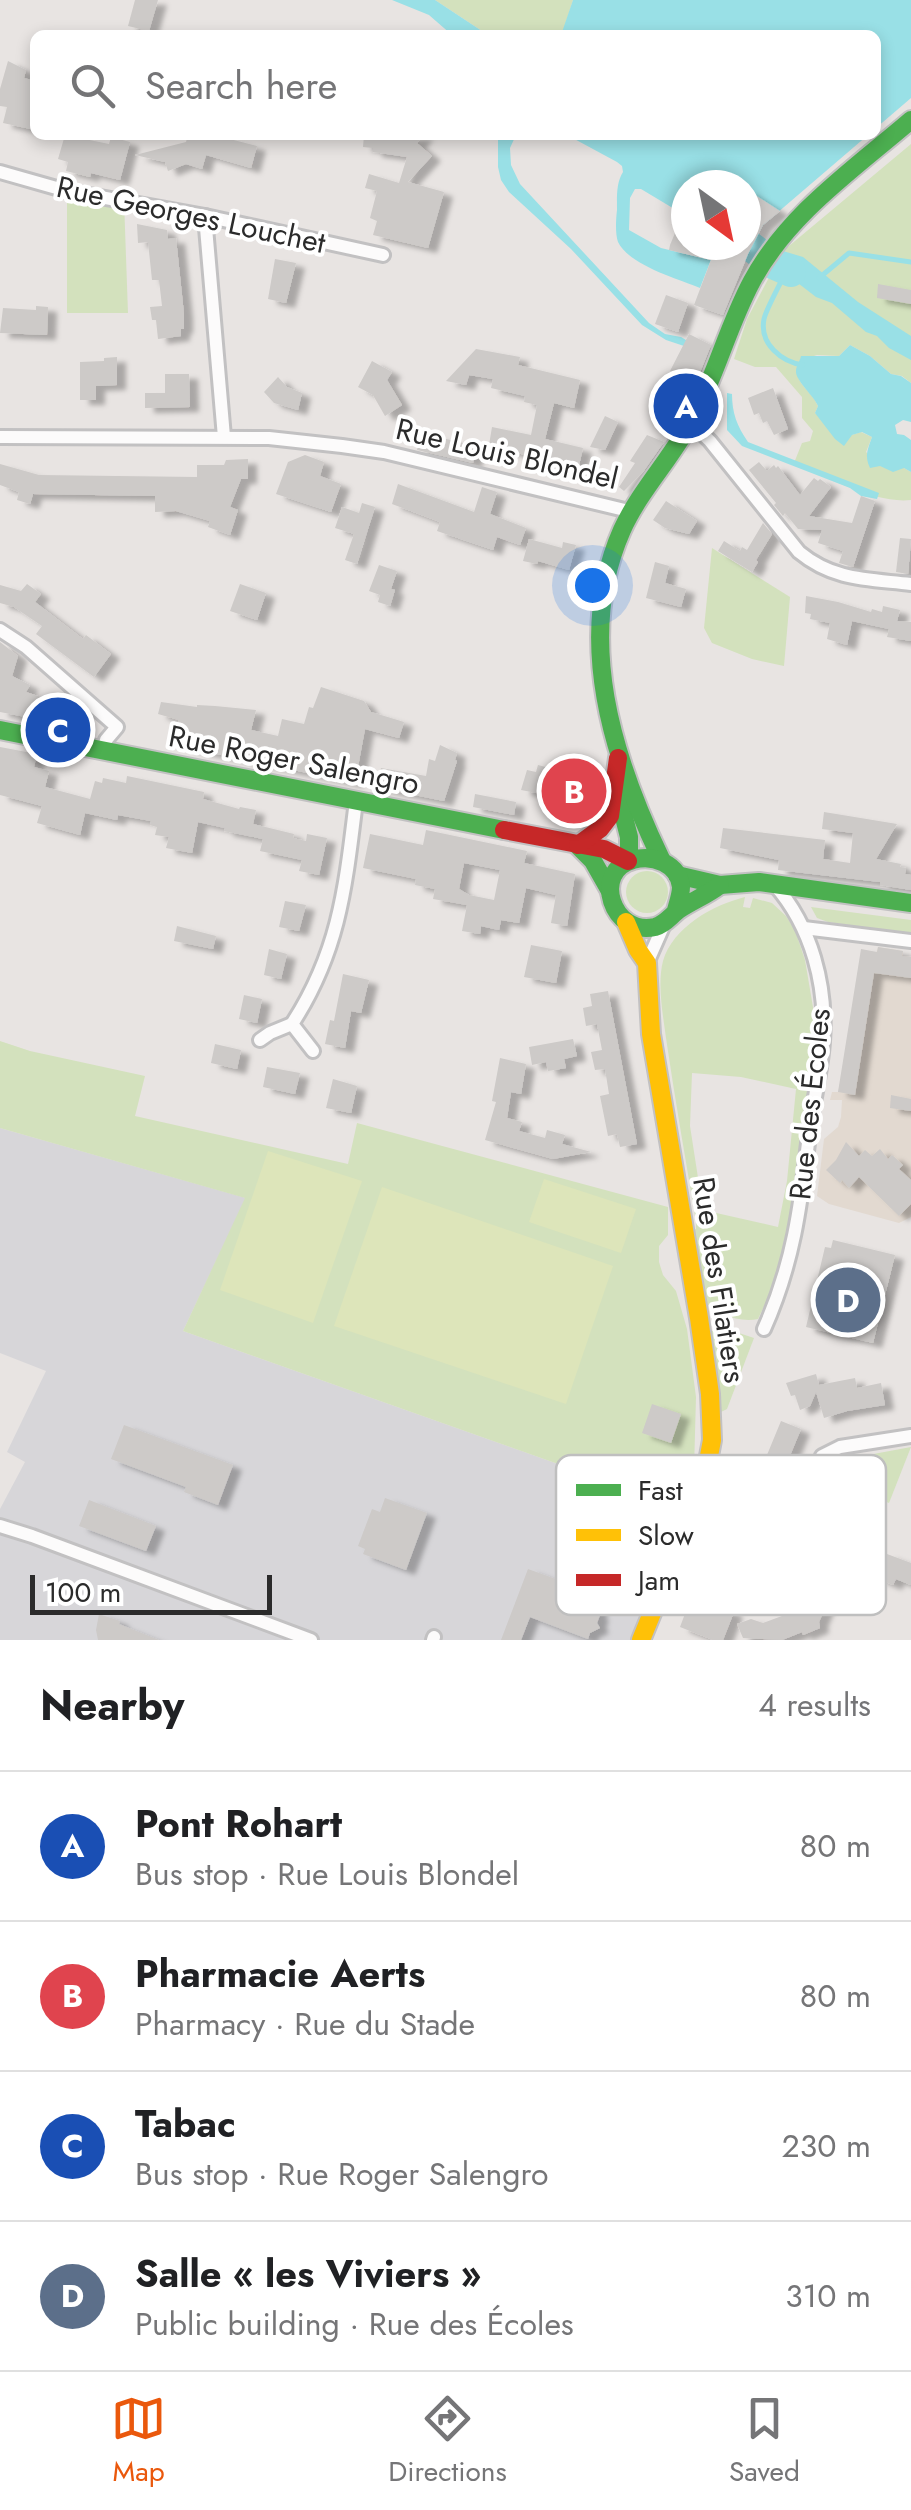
<!DOCTYPE html>
<html lang="en">
<head>
<meta charset="utf-8">
<style>
	body { margin:0; font-family:Jost,sans-serif; background:#f2f2f2; color:#202124 }
	.compass { position:absolute; left:671px; top:170px; width:90px; height:90px; border-radius:50%; background:#fff; box-shadow:0 5px 15px #0003; rotate:147deg }
	.scale { position:absolute; left:30px; bottom:25px; width:242px; box-sizing:border-box; padding-left:10px; border:5px solid #2b2b2b; border-top:0; font-size:28px; line-height:35px; white-space:nowrap; color:#2b2b2b; -webkit-text-stroke:8px #fff; paint-order:stroke }
	.you { position:absolute; left:592px; top:585px; width:35px; height:35px; margin:-25px; border:8px solid #fff; border-radius:50%; background:#1a73e8; box-shadow:0 0 0 15px #1a73e833 }
	.badge { display:grid; place-items:center; width:65px; height:65px; border-radius:50%; background:#ea580c; color:#fff; font-size:32px; font-weight:700 }
	.pin { position:absolute; translate:-50% -50%; border:5px solid #fff; box-shadow:0 2px 10px #0006 }
	.list { margin:0; padding:0; list-style:none }
	h2 { display:flex; justify-content:space-between; align-items:center; height:130px; margin:0; padding:0 40px; font-size:42px }
	h2 small { font-size:32px; font-weight:400; color:#757577 }
	.list li { display:grid; grid-template-columns:65px 1fr auto; gap:30px; align-items:center; box-sizing:border-box; height:150px; padding:0 40px; border-top:2px solid #e0e0e0 }
	.list b { display:block; font-size:38px; white-space:nowrap }
	.list p { margin:0; font-size:32px; white-space:nowrap; color:#757577 }
	.list em { font-size:32px; font-style:normal; color:#757577 }
	.icon { flex:none; width:55px; height:55px; fill:none; stroke:currentColor; stroke-width:2; stroke-linecap:round; stroke-linejoin:round }
	.map { position:relative; flex:none; width:911px; height:1640px; overflow:hidden }
	.search { position:absolute; background:#fff; box-shadow:0 5px 15px #0003; left:30px; right:30px; top:30px; height:110px; display:flex; align-items:center; gap:25px; box-sizing:border-box; padding:0 35px; border-radius:15px; color:#757577; font-size:38px }
	.sheet { height:730px; background:#fff }
	nav { display:flex; justify-content:space-around; align-items:center; box-sizing:border-box; height:140px; border-top:2px solid #e0e0e0; background:#fff; font-size:28px; color:#757577 }
	nav a { display:grid; justify-items:center; gap:5px }
	nav .on { color:#ea580c }
	.map>svg:first-child { display:block }
</style>
</head>
<body>
<div class="map">
<svg width="911" height="1640" viewBox="0 0 911 1640">
	<defs>
		<filter id="shadow"><feDropShadow dx="9" dy="5" stdDeviation="2.5" flood-color="#0004"/></filter>
	</defs>
	<rect width="100%" height="100%" fill="#e8e4e2"/>
	<!-- industrial -->
	<path fill="#d7d6d9" d="M0 1128 246 1198 183 1331 693 1512 641 1640H0V1509L25 1462 7 1452 46 1371 0 1353Z"/>
	<!-- education -->
	<path fill="#e2d9d0" d="M878 947 903 951V956L911 957V1217L899 1223 829 1204 817 1196 824 1139 838 1127 841 1117 842 1100H830L832 1092H838Z"/>
	<!-- green -->
	<g fill="#d3e1bd" fill-rule="evenodd">
		<path d="M435 0H573L562 35H488Z"/>
		<path d="M911 144V383L902 376 891 374 870 356 850 345 839 356 817 355 801 360C790 383 810 387 818 406L815 413 822 419 852 435 861 432 872 437 866 452 880 466 904 468 911 472V500C875 504 828 477 794 463L802 443 810 441 813 431 802 418V397L776 367H755L734 359 747 319 783 251Z"/>
		<path d="M67 191 124 200 128 313H67Z"/>
		<path d="M712 548 790 597 784 666 752 659 712 643 704 628Z"/>
		<circle cx="647" cy="892" r="21"/>
		<path d="M745 897 743 907 750 908 753 898 772 903 786 916 795 930 805 960 815 1019 812 1059 790 1228 769 1296 758 1319C739 1323 716 1314 703 1300L692 1231 696 1229V1222C686 1161 675 1100 666 1038 663 1015 657 984 663 961 673 927 713 905 745 897ZM692 1073 741 1077 796 1089 787 1181 778 1227 703 1210 690 1126Z"/>
		<path d="M811 907 911 920V934L828 922 817 918Z"/>
		<path d="M0 1041 30 1051 145 1076 135 1116 348 1164 357 1123 668 1207V1235L659 1246V1262L663 1275 676 1291 687 1329 696 1397 694 1470 679 1507 183 1331 245 1198 0 1128Z"/>
		<path d="M727 1329 754 1338 727 1409 721 1412 709 1339 712 1331Z"/>
		<path d="M911 1447 889 1503 824 1477 836 1461Z"/>
	</g>
	<!-- pitch -->
	<g fill="#dde5ba">
		<path d="M268 1151 362 1181 313 1323 220 1290Z"/>
		<path d="M544 1179 636 1209 621 1253 529 1222Z"/>
		<path d="M382 1187 613 1266 566 1404 334 1326Z"/>
	</g>
	<!-- water -->
	<g fill="#99e0e6">
		<path d="M392 0H435L488 35H452L429 15Z"/>
		<path d="M573 0H911V98L876 128V35H561Z"/>
		<path d="M498 135H516L510 148 511 165 520 184 649 323 665 334 681 337 691 343 693 349 666 340 642 325 571 249 509 192 501 180 498 167Z"/>
		<path d="M567 135H868L763 225 749 251 746 245V185H686V216L641 189H635L630 198 629 230 661 248 711 260 700 288C678 279 629 265 618 242 615 233 616 219 617 210 617 197 616 183 623 172L622 166 617 162Z"/>
		<path d="M783 251 803 257 858 302 911 336V360L889 348 877 336 866 332 832 303 816 297 794 280 777 273 770 276Z"/>
		<path d="M850 345 870 356 891 374 901 376 911 383V422L903 420 895 425 897 434 904 435 911 440V472L904 468 893 472 880 466 870 468C864 455 868 449 872 437L862 432 852 435 844 446 835 439 815 413 818 406C814 396 795 380 796 371 796 366 800 361 801 356H839Z"/>
		<path d="M727 393 732 394C732 413 737 426 748 442L879 493 877 499 861 496 850 488 742 446 727 430Z"/>
	</g>
	<g fill="none" stroke-linecap="round" stroke-linejoin="round">
		<!-- stream -->
		<g stroke="#99e0e6" stroke-width="5">
			<path d="M785 273C780 285 766 309 764 319 759 344 782 362 803 365"/>
			<path d="M819 278 849 253 911 262"/>
		</g>
		<!-- river -->
		<path stroke="#99e0e6" stroke-width="30" d="M746 243 775 265 791 272"/>
	</g>
	<!-- building -->
	<g fill="#cdcac8" fill-rule="evenodd" filter="url(#shadow)">
		<path d="M135 0H158L149 31 128 26Z"/>
		<path d="M8 61 26 70 24 78 35 81V130L3 123 7 107 0 106V89Z"/>
		<path d="M65 135 109 144 111 137 130 142 120 180 91 173 90 177 66 171 68 162 58 159Z"/>
		<path d="M188 135H214L257 146 251 168 206 155 202 169 186 164 168 171 165 162 135 155 186 142Z"/>
		<path d="M364 135H425L417 143 432 156 408 182 444 192 428 248 373 235 377 221 370 218 377 191 365 188 369 174 399 183 407 157 373 152V148L363 147Z"/>
		<path d="M746 189 780 211 763 225 748 254 723 315 694 305 711 260 669 250 670 245 685 209 686 245H746Z"/>
		<path d="M137 224 167 230 168 239 176 238 184 314V329H181V336L158 339 156 320H152L150 307 162 306 159 280H152L148 242 138 243Z"/>
		<path d="M275 259 296 263 286 303 268 299Z"/>
		<path d="M878 284 911 290V304L877 298Z"/>
		<path d="M666 295 688 303 678 332 655 324Z"/>
		<path d="M36 306 48 307 47 335 0 333 3 308 36 310Z"/>
		<path d="M689 334 711 345 697 380 678 418 662 409 680 375 670 371Z"/>
		<path d="M476 349 520 357 518 365 580 380 574 408 554 403 545 439 583 448 578 470 489 445 492 427 531 435 537 405 524 402 525 396 491 388 493 379 469 375 466 385 446 381Z"/>
		<path d="M117 357V385L96 386V400H80V362L104 361V358Z"/>
		<path d="M372 361 392 372 387 380 402 405 385 416 373 395 358 387Z"/>
		<path d="M165 374H189L190 407 145 408V393H165Z"/>
		<path d="M278 377 287 387 302 393 298 410 274 403 264 392Z"/>
		<path d="M773 388 788 429 774 435 767 421 763 423 759 413 754 415 748 398Z"/>
		<path d="M605 416 618 422 605 450 590 447Z"/>
		<path d="M421 433 476 446 473 463 417 450Z"/>
		<path d="M647 435 664 442 643 472 624 491 619 487 635 463 630 461Z"/>
		<path d="M305 455 324 462 320 476 341 484 331 512 276 494 288 462Z"/>
		<path d="M248 459V479H241L230 507 238 510 230 535 208 527 210 521 176 511 155 512V496L33 494 30 504 17 500 19 492 0 485V464L39 475 197 477V465H224L226 460Z"/>
		<path d="M759 462 767 471 774 465 776 468 778 466 800 495 814 478 818 481 820 479 831 487 809 516 852 523 861 496 875 501 853 567 839 563 843 551 818 543 822 530 798 529 785 513 783 516 774 505 776 503 749 470Z"/>
		<path d="M398 484 474 512 482 487 497 492 490 514 526 528 520 545 497 537 493 550 437 531 440 522 392 504Z"/>
		<path d="M666 501 697 521 689 534 665 528 653 520Z"/>
		<path d="M362 503 375 507 357 564 345 560 354 534 335 528 342 507 359 513Z"/>
		<path d="M763 523 772 534 756 560 758 562 752 572 718 551 724 541 740 551 742 547 747 550Z"/>
		<path d="M900 538 911 539 908 574 896 572Z"/>
		<path d="M529 539 562 548 563 542 576 545 569 570 538 561 537 564 523 561Z"/>
		<path d="M655 562 669 566 665 583 686 589 681 607 646 598Z"/>
		<path d="M379 565 397 571 391 589 395 590 390 606 378 602 380 595 369 591Z"/>
		<path d="M27 584 41 594 35 602 83 639 86 635 111 654 94 677 36 634 42 626 14 607 0 603V585L21 591Z"/>
		<path d="M240 584 266 593 257 620 230 611Z"/>
		<path d="M806 596 838 602 871 612 872 609 882 612 883 606 900 610 897 621 911 622V641L887 637 889 629 852 621 847 645 827 639 830 623 810 619 811 614 805 613Z"/>
		<path d="M0 642 18 656 12 676 30 685 26 692 41 697 36 719 0 712Z"/>
		<path d="M321 687 364 701 371 712 404 722 399 738 365 729 355 783 202 751 171 742 179 720 158 714 161 702 197 707V705L215 706 256 710 251 730 278 736 282 719 304 724 309 707 313 708Z"/>
		<path d="M440 745 457 753 455 760 457 761 444 801 375 787 381 768 426 776 429 759 435 761Z"/>
		<path d="M0 747 37 754 34 767 49 771 45 787 90 799 95 781 102 783 103 778 126 783 127 776 204 792 203 799 239 809 240 807 256 810 253 824 294 834 293 838 306 841 307 834 327 838 319 875 299 871 302 860 260 851 263 839 224 831 225 828 198 822 192 853 166 848 169 837 155 835 157 827 150 825 151 821 118 815 117 820 85 813 80 835 37 823 42 806 0 795Z"/>
		<path d="M538 765 568 773 570 765 591 770 584 799 578 801 521 790 527 770 536 772Z"/>
		<path d="M475 794 516 802 514 815 473 807Z"/>
		<path d="M824 812 897 824 876 859 901 864 900 867 906 868 905 874 911 875V890L880 885V882L778 870 779 860 720 848 723 828 825 840 823 859 850 863 853 833 822 829Z"/>
		<path d="M426 830 527 851 524 863 575 874 567 926 551 923 556 895 526 888 519 923 501 920 499 930 481 926 480 934 462 931 467 905 433 899 435 889 415 885 416 879 363 868 370 834 423 845ZM464 863 500 870 494 900 469 895 459 889Z"/>
		<path d="M285 901 306 905 299 931 279 927Z"/>
		<path d="M177 926 216 936 213 949 174 941Z"/>
		<path d="M531 945 562 951 556 983 524 977Z"/>
		<path d="M878 947 903 951 902 956 911 957V978L874 973 855 1095 838 1092 861 949 877 952Z"/>
		<path d="M269 949 287 954 281 979 264 975Z"/>
		<path d="M343 974 369 980 361 1013 351 1011 345 1048 325 1044 330 1020 334 1021Z"/>
		<path d="M608 991 637 1144 620 1147 617 1134 608 1136 600 1096 609 1094 605 1069 595 1070 591 1052 602 1050 597 1024 586 1026 583 1008 592 1006 590 994Z"/>
		<path d="M244 995 262 999 257 1023 239 1019Z"/>
		<path d="M573 1039 577 1056 564 1059 566 1068 548 1071 546 1062 532 1065 529 1047Z"/>
		<path d="M215 1044 241 1050 237 1069 211 1063Z"/>
		<path d="M500 1058 526 1064 521 1094 511 1092 507 1118 522 1122 519 1131 545 1138 547 1130 565 1135 562 1144 591 1152 553 1159 485 1140 496 1102 492 1101Z"/>
		<path d="M267 1067 300 1073 295 1094 263 1087Z"/>
		<path d="M333 1079 357 1086 351 1113 326 1108Z"/>
		<path d="M891 1095 911 1099V1111L890 1108Z"/>
		<path d="M846 1142 859 1156 865 1150 872 1156 880 1149 888 1159 892 1155 903 1165 899 1169 911 1180V1204L899 1216 859 1177 849 1188 842 1180 840 1183 826 1170 836 1160Z"/>
		<path d="M833 1240 895 1255 873 1343 806 1327 825 1247 831 1248Z"/>
		<path d="M816 1374 819 1385 855 1378 857 1388 881 1383 885 1405 847 1411 824 1418 816 1392 810 1406 800 1410 795 1395 791 1396 786 1383Z"/>
		<path d="M652 1404 681 1414 671 1443 642 1433Z"/>
		<path d="M781 1421 801 1429 753 1545 719 1531 726 1515 733 1517 748 1481 755 1484Z"/>
		<path d="M124 1425 233 1465 218 1505 184 1492 186 1487 111 1459Z"/>
		<path d="M385 1498 427 1513 406 1570 363 1554 365 1549 358 1546 372 1509 380 1512Z"/>
		<path d="M89 1500 156 1526 146 1551 79 1526Z"/>
		<path d="M887 1554 911 1563V1585L896 1579 893 1585 876 1578Z"/>
		<path d="M528 1569 583 1589 580 1597 600 1605 597 1614 600 1615 597 1623 600 1628 590 1633 588 1639 530 1617 521 1640H501Z"/>
		<path d="M809 1591 829 1599 819 1622 820 1628 803 1635 802 1632 782 1640 743 1638 737 1624 751 1619 763 1623 790 1613 803 1606Z"/>
		<path d="M692 1595 734 1612 723 1640H713L680 1627Z"/>
		<path d="M99 1614 120 1621 119 1624 159 1640H98L96 1630Z"/>
	</g>
	<g fill="none" stroke-linecap="round" stroke-linejoin="round">
		<!-- street casing -->
		<g stroke="#c2c1c2" stroke-width="18">
			<g id="street">
				<path d="M0 172 67 191 205 216 383 255"/>
				<path d="M205 216 224 437"/>
				<path d="M691 423 710 441 799 552C834 581 869 579 911 584"/>
				<path d="M0 437 269 438 342 446 384 452 633 512"/>
				<path d="M0 630 26 647 117 727 106 740 104 750"/>
				<path d="M804 928 911 941"/>
				<path d="M647 963 665 922"/>
				<path d="M260 1040 270 1033 292 1024"/>
				<path d="M313 1051 292 1024C338 953 345 891 355 809L354 800"/>
				<path d="M764 1329C795 1260 801 1200 810 1127 814 1098 821 1071 823 1042 827 986 812 927 774 884"/>
				<path d="M0 1526 32 1536 311 1640"/>
				<path d="M678 1549 755 1579 764 1578 775 1570 822 1456 840 1447 911 1436"/>
				<path d="M433 1640 434 1637"/>
			</g>
		</g>
		<!-- fast casing -->
		<g stroke="#c2c1c2" stroke-width="22">
			<g id="fast">
				<path d="M0 730 504 830"/>
				<path d="M617 790 629 837V860"/>
				<path d="M577 845 593 861 610 891"/>
				<path d="M661 859C613 759 574 638 622 530 641 488 675 455 695 414 717 371 729 324 752 281 788 214 854 169 911 120"/>
				<path d="M677 875 720 885 759 882 911 903"/>
				<path d="M676 910C678 903 681 894 681 887 679 864 653 854 633 860 591 871 612 937 655 927 666 924 671 915 680 909 694 900 707 895 720 885"/>
			</g>
		</g>
		<!-- slow casing -->
		<g stroke="#c2c1c2" stroke-width="22">
			<path id="slow" d="M626 922 638 950 647 963 651 1034 699 1318 710 1394 712 1440 703 1488 641 1640"/>
		</g>
		<!-- jam casing -->
		<g stroke="#c2c1c2" stroke-width="22">
			<g id="jam">
				<path d="M504 830 604 849 628 861"/>
				<path d="M578 845 600 829 610 816 618 758"/>
			</g>
		</g>
		<!-- street -->
		<use href="#street" stroke="#fcfbfb" stroke-width="12"/>
		<!-- fast -->
		<use href="#fast" stroke="#4caf50" stroke-width="18"/>
		<!-- slow -->
		<use href="#slow" stroke="#ffc107" stroke-width="18"/>
		<!-- jam -->
		<use href="#jam" stroke="#c62828" stroke-width="18"/>
	</g>
	<g text-anchor="middle" stroke-width="8" stroke-linejoin="round" paint-order="stroke">
		<!-- street labels -->
		<g font-size="30" fill="#2b2b2b" stroke="#fff">
			<text transform="translate(191 215) rotate(12)" y="10">Rue Georges Louchet</text>
			<text transform="translate(507 454) rotate(13)" y="10">Rue Louis Blondel</text>
			<text transform="translate(294 760) rotate(11)" y="10">Rue Roger Salengro</text>
			<text transform="translate(810 1104) rotate(-84)" y="10">Rue des Écoles</text>
			<text transform="translate(719 1280) rotate(81)" y="10">Rue des Filatiers</text>
		</g>
	</g>
	<!-- legend -->
	<rect x="556" y="1455" width="330" height="160" rx="15" fill="#fff" stroke="#bfbfbf" stroke-width="2.5"/>
	<rect x="576" y="1484" width="45" height="12" fill="#4caf50"/>
	<rect x="576" y="1529" width="45" height="12" fill="#ffc107"/>
	<rect x="576" y="1574" width="45" height="12" fill="#c62828"/>
	<g font-size="28" fill="#2b2b2b">
		<text x="638" y="1500">Fast</text>
		<text x="638" y="1545">Slow</text>
		<text x="638" y="1590">Jam</text>
	</g>
</svg>
<svg class="compass" viewBox="-18 -18 36 36"><path d="M0-13l5 13h-10z" fill="#e53935"/><path d="M0 13l5-13h-10z" fill="#757577"/></svg>
<div class="scale">100 m</div>
<div class="you"></div>
<div class="pin badge" style="left:686px;top:406px;background:#1a4fb4">A</div>
<div class="pin badge" style="left:574px;top:791px;background:#e0444e">B</div>
<div class="pin badge" style="left:58px;top:730px;background:#1a4fb4">C</div>
<div class="pin badge" style="left:848px;top:1300px;background:#5c6f8a">D</div>
<div class="search"><svg class="icon" aria-label="search" viewBox="0 0 24 24"><circle cx="10" cy="10" r="6"/><path d="M15 15l6 6"/></svg>Search here</div>
</div>
<section class="sheet">
<h2>Nearby<small>4 results</small></h2>
<ul class="list">
<li><span class="badge" style="background:#1a4fb4">A</span><div><b>Pont Rohart</b><p>Bus stop · Rue Louis Blondel</p></div><em>80 m</em></li>
<li><span class="badge" style="background:#e0444e">B</span><div><b>Pharmacie Aerts</b><p>Pharmacy · Rue du Stade</p></div><em>80 m</em></li>
<li><span class="badge" style="background:#1a4fb4">C</span><div><b>Tabac</b><p>Bus stop · Rue Roger Salengro</p></div><em>230 m</em></li>
<li><span class="badge" style="background:#5c6f8a">D</span><div><b>Salle « les Viviers »</b><p>Public building · Rue des Écoles</p></div><em>310 m</em></li>
</ul>
</section>
<nav>
<a class="on"><svg class="icon" aria-label="map" viewBox="0 0 24 24"><path d="M3 6l6-2 6 2 6-2v14l-6 2-6-2-6 2zM9 4v14M15 6v14"/></svg>Map</a>
<a><svg class="icon" aria-label="directions" viewBox="0 0 24 24"><path d="M12 3l9 9-9 9-9-9zM9 14v-3h6M13 9l2 2-2 2"/></svg>Directions</a>
<a><svg class="icon" aria-label="saved" viewBox="0 0 24 24"><path d="M7 4h10v16l-5-4-5 4z"/></svg>Saved</a>
</nav>
</body>
</html>
